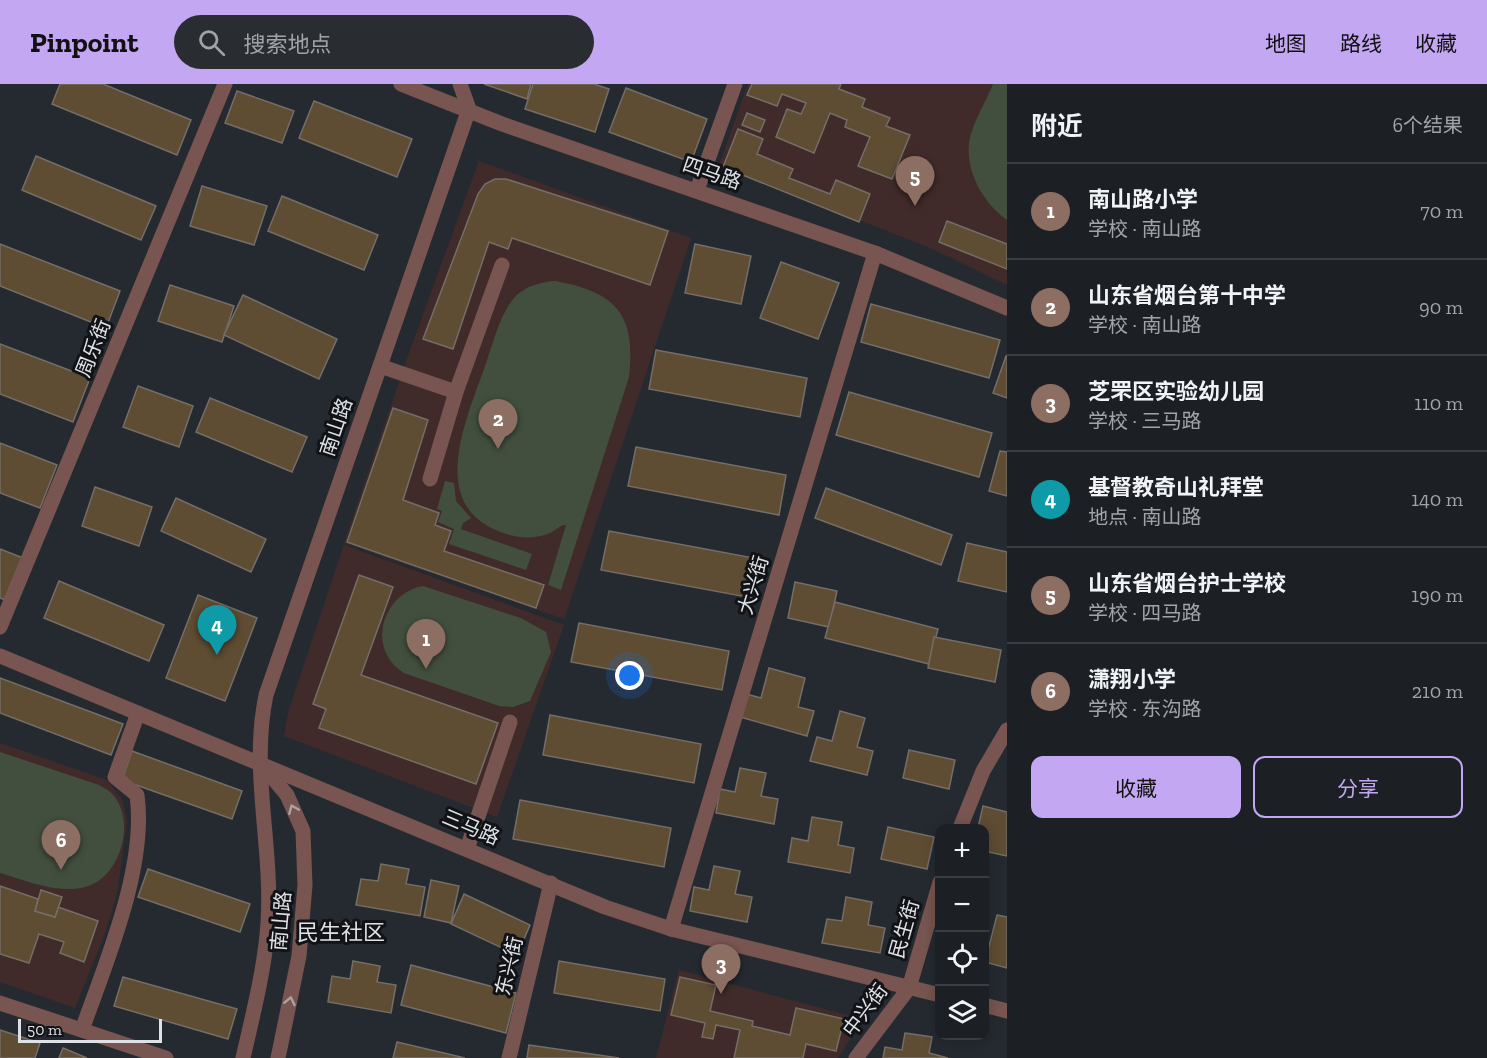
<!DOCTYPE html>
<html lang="zh">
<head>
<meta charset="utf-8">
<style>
	body { margin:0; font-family:"Zilla Slab","Noto Sans SC",serif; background:#292d32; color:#f1f3f6 }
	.controls { position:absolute; right:18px; bottom:18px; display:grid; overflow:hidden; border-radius:12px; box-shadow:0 3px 15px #0003 }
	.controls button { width:54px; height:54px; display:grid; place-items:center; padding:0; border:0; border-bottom:2px solid #3a3e42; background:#1c2025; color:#f1f3f6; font:30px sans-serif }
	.scale { position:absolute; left:18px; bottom:15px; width:144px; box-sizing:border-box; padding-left:6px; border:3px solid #dee1e6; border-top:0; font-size:16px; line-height:21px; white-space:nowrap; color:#dee1e6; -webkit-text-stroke:4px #111316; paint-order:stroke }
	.you { position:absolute; left:630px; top:592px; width:21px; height:21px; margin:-15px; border:4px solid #fff; border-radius:50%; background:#1a73e8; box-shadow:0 0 0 9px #1a73e833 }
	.badge { display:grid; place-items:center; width:39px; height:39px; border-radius:50%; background:#c3a7f2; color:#fff; font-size:20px; font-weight:700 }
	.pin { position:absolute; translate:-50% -50px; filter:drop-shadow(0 2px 3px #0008) }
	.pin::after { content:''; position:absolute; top:32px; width:21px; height:18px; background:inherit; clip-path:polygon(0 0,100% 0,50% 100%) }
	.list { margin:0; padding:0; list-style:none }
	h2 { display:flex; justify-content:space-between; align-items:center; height:78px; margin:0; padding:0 24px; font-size:26px }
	h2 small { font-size:20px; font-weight:400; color:#a0a3a7 }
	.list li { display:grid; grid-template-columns:39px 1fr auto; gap:18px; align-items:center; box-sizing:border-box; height:96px; padding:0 24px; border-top:2px solid #3a3e42 }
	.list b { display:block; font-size:22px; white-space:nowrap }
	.list p { margin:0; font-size:20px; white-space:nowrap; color:#a0a3a7 }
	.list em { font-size:20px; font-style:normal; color:#a0a3a7 }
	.actions { display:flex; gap:12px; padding:18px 24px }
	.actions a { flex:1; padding:14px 0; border:2px solid #c3a7f2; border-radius:12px; text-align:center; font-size:21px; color:#c3a7f2 }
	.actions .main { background:#c3a7f2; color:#111 }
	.icon { flex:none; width:33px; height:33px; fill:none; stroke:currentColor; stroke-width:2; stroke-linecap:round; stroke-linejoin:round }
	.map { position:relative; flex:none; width:1007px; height:974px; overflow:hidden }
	header { display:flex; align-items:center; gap:36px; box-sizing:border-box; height:84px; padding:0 30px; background:#c3a7f2; color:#111 }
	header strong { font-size:28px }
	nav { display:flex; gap:33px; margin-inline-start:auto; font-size:21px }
	.search { width:420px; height:54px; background:#292d32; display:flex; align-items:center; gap:15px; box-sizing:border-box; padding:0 21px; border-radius:33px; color:#a0a3a7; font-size:22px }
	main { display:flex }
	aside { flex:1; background:#1c2025 }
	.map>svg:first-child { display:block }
</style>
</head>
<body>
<header>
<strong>Pinpoint</strong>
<div class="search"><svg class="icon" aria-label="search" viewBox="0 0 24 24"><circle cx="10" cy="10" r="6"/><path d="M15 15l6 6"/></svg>搜索地点</div>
<nav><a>地图</a><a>路线</a><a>收藏</a></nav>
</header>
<main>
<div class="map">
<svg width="1007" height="974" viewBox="0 0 1007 974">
	<rect width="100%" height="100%" fill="#252a31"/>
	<!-- education -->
	<g fill="#402b2a">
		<path d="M748 0H1007V201L928 163 719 81Z"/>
		<path d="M479 77 691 154 564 535 344 459 408 272Z"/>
		<path d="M344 461 564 541 497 733 284 652 288 629Z"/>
		<path d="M0 659 107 696 123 717 127 738 117 810 106 847 75 924 0 898Z"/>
		<path d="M679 886 858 934 860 939 838 974H656Z"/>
	</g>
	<!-- green -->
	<g fill="#424f3e">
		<path d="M993 0H1007V136C984 120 966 89 969 60 971 41 986 18 993 0Z"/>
		<path d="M555 197C617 208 636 231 629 293L561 506 548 501 566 441C560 441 556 446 550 449 538 454 523 455 510 451 425 428 464 341 484 285 492 263 499 232 514 214 525 202 540 198 555 197Z"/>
		<path d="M445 397 454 399 456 417 471 434 463 439 461 445 532 470 526 486 449 460 454 445 438 438 442 427 437 425Z"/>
		<path d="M423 502 521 534 546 548 551 568 530 617 513 623 499 622 404 589C366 566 381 510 423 502Z"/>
		<path d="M0 668 99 701C104 704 110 707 114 712 136 739 120 794 85 803 57 810 27 797 0 789Z"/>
	</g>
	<!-- building -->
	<g fill="#5e4c33" stroke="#746e67" stroke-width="1.5">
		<path d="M60 0H103L191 36 177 71 52 20Z"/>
		<path d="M484 0H531L527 15Z"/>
		<path d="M533 0H594L609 5 595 48 525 25Z"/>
		<path d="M752 0H841L839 5 865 15 862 23 890 34 886 42 910 51 892 95 858 82 870 53 845 43 847 36 830 29 814 69 776 53 787 25 801 30 806 19 782 10 777 22 747 11Z"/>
		<path d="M626 4 707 35 691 78 609 48Z"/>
		<path d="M237 7 294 27 282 59 225 39Z"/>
		<path d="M314 17 412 55 397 93 299 54Z"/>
		<path d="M747 29 765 36 760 48 742 41Z"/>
		<path d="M738 45 763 55 757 70 793 85 789 94 830 110 836 96 870 110 859 138 723 83Z"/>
		<path d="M36 72 156 122 141 156 22 106Z"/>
		<path d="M495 95H506L668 147 650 201 512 154 508 165 489 158 453 265 423 255 478 110 485 100Z"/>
		<path d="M202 102 267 122 254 161 190 142Z"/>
		<path d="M282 112 378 151 364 186 268 147Z"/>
		<path d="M947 137 1007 160V185L939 158Z"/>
		<path d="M0 160 120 207 106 244 0 202Z"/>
		<path d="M695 160 751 172 741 220 685 209Z"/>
		<path d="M781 178 839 199 818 255 760 234Z"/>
		<path d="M170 201 234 222 222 258 158 237Z"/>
		<path d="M243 211 337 255 319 295 224 251Z"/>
		<path d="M871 220 1000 256 989 294 861 258Z"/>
		<path d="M0 260 90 294 73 338 0 310Z"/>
		<path d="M656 266 807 294 800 333 649 305Z"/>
		<path d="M1006 272H1007V314L993 309Z"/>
		<path d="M138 302 193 322 179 363 123 343Z"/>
		<path d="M849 308 992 349 979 393 836 351Z"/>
		<path d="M210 314 307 353 292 388 196 348Z"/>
		<path d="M393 324 428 336 403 416 439 429 435 441 451 447 444 467 544 501 536 524 347 458Z"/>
		<path d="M0 359 57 381 40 424 0 409Z"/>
		<path d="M636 363 786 391 779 431 628 402Z"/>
		<path d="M1000 367 1007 368V412L989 407Z"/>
		<path d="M95 403 152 423 139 462 82 442Z"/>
		<path d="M826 404 952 451 941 481 815 434Z"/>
		<path d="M176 414 266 455 251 488 161 447Z"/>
		<path d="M609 447 759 475 752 514 601 486Z"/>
		<path d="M967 459 1007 468V508L958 497Z"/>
		<path d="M0 465 23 474 5 516 0 514Z"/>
		<path d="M359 491 393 503 361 591 498 639 476 700 319 644 326 625 313 620Z"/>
		<path d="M59 497 164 541 149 577 44 534Z"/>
		<path d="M795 498 837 507 829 543 788 534Z"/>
		<path d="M198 511 257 534 225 617 166 594Z"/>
		<path d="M835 518 938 545 929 580 825 554Z"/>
		<path d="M579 539 729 567 722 606 571 578Z"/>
		<path d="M934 553 1001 566 995 598 928 584Z"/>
		<path d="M769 584 805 594 798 623 814 627 807 652 740 633 746 610 761 614Z"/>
		<path d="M0 594 123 640 111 671 0 629Z"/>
		<path d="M840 627 865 634 857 663 873 667 867 691 810 677 817 653 832 657Z"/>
		<path d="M550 631 701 660 694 699 543 671Z"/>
		<path d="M909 666 955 676 949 705 903 694Z"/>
		<path d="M132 667 242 707 232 735 122 696Z"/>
		<path d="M740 684 766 689 761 712 778 715 774 740 716 729 720 705 735 708Z"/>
		<path d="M520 716 671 744 664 783 513 755Z"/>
		<path d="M983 722 1007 728V772L984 767V744H978Z"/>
		<path d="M812 733 842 738 838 761 854 764 850 789 788 778 792 754 808 757Z"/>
		<path d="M888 743 934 753 927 785 881 775Z"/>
		<path d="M381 780 409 785 406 800 425 803 420 832 356 821 361 795 378 797Z"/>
		<path d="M714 782 740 787 735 810 752 813 747 838 690 827 694 803 709 806Z"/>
		<path d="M148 785 250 820 240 848 138 813Z"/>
		<path d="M431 796 459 802 451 839 424 833Z"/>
		<path d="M0 802 38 815 35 827 55 833 58 823 98 837 84 878 60 869 64 858 39 850 29 879 0 870Z"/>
		<path d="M41 806 62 813 55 833 35 827Z"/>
		<path d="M464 810 530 841 517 871 451 840Z"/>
		<path d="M846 813 872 818 868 841 885 844 880 869 822 859 827 835 842 837Z"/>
		<path d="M997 831 1007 833V884L985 878Z"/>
		<path d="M353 877 380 882 377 898 396 901 391 929 328 918 332 892 350 895Z"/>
		<path d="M559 877 665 895 660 927 554 909Z"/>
		<path d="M411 881 516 909 506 949 401 921Z"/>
		<path d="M123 893 237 925 228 955 114 922Z"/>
		<path d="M680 893 716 901 710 927 753 937 752 942 790 951 796 924 844 935 836 967 806 960 803 974H734L740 946 716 941 713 955 702 953 705 939 671 931Z"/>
		<path d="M0 946 40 959 35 974H0Z"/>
		<path d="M905 949 932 953 929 969 948 974H883L885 963 902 966Z"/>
		<path d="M397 958 465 974H393Z"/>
		<path d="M529 961 619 974H527Z"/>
		<path d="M63 964 87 974H59Z"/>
	</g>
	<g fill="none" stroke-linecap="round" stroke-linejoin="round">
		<!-- minor -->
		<g stroke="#785550" stroke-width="15">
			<path d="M401 0 502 40 875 169 1007 224"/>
			<path d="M697 106 735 0"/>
			<path d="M380 282 456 308"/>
			<path d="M430 395 456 308 502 181"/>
			<path d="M0 543 225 0"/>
			<path d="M0 572 605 823 671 845 940 911"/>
			<path d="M261 680 287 711 303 747 305 801 299 872 278 974"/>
			<path d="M960 744 983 687 1007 646"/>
			<path d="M467 765 510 638"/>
			<path d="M671 845 875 169"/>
			<path d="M0 919 166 974"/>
			<path d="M984 921 1007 927"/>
			<path d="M82 946C106 878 147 783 137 711L115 693 138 629"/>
			<path d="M243 974C253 930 265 884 268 839 273 762 250 687 266 611L469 25 460 0"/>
			<path d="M509 974 551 799"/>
			<path d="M856 974 909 904 940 798"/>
		</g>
	</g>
	<!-- one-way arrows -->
	<defs><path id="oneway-chevron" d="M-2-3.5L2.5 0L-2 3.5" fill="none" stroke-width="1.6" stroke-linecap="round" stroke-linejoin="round" transform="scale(1.5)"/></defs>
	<g stroke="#b0a2a2">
		<use href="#oneway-chevron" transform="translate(293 725) rotate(-113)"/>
		<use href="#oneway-chevron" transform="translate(290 917) rotate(-78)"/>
	</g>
	<g text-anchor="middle" stroke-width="6" stroke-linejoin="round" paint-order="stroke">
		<!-- street labels -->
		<g font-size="20" fill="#dee1e6" stroke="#111316">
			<text transform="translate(712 89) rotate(19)" y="7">四马路</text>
			<text transform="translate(93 264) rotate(-68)" y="7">周乐街</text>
			<text transform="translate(336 343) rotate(-71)" y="7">南山路</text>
			<text transform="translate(753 501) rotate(-73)" y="7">大兴街</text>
			<text transform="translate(471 743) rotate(23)" y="7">三马路</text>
			<text transform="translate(281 837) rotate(-85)" y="7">南山路</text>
			<text transform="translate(904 845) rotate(-74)" y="7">民生街</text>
			<text transform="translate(509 882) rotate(-77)" y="7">东兴街</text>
			<text transform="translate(865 926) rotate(-53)" y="7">中兴街</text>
		</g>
		<!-- quarter labels -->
		<g font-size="22" fill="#dee1e6" stroke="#111316">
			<text x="341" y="856">民生社区</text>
		</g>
	</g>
</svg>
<div class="controls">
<button>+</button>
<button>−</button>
<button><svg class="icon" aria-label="locate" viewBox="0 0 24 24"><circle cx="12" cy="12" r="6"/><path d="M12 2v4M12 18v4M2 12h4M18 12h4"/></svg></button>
<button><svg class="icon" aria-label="layers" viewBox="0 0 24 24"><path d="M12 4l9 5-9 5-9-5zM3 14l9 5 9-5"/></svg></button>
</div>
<div class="scale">50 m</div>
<div class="you"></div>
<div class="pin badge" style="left:426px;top:585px;background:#8d6e63">1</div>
<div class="pin badge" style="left:498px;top:365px;background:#8d6e63">2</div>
<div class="pin badge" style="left:721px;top:910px;background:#8d6e63">3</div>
<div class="pin badge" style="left:217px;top:571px;background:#0f9aa8">4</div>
<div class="pin badge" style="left:915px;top:122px;background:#8d6e63">5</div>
<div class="pin badge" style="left:61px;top:786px;background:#8d6e63">6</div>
</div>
<aside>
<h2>附近<small>6个结果</small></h2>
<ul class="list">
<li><span class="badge" style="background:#8d6e63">1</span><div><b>南山路小学</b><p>学校 · 南山路</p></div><em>70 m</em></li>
<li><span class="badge" style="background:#8d6e63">2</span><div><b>山东省烟台第十中学</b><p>学校 · 南山路</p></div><em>90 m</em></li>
<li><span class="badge" style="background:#8d6e63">3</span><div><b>芝罘区实验幼儿园</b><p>学校 · 三马路</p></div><em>110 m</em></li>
<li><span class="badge" style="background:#0f9aa8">4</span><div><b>基督教奇山礼拜堂</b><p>地点 · 南山路</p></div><em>140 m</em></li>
<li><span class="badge" style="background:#8d6e63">5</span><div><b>山东省烟台护士学校</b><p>学校 · 四马路</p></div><em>190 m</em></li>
<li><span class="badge" style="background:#8d6e63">6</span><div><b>潇翔小学</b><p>学校 · 东沟路</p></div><em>210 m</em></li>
</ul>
<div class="actions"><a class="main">收藏</a><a>分享</a></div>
</aside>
</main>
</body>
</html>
